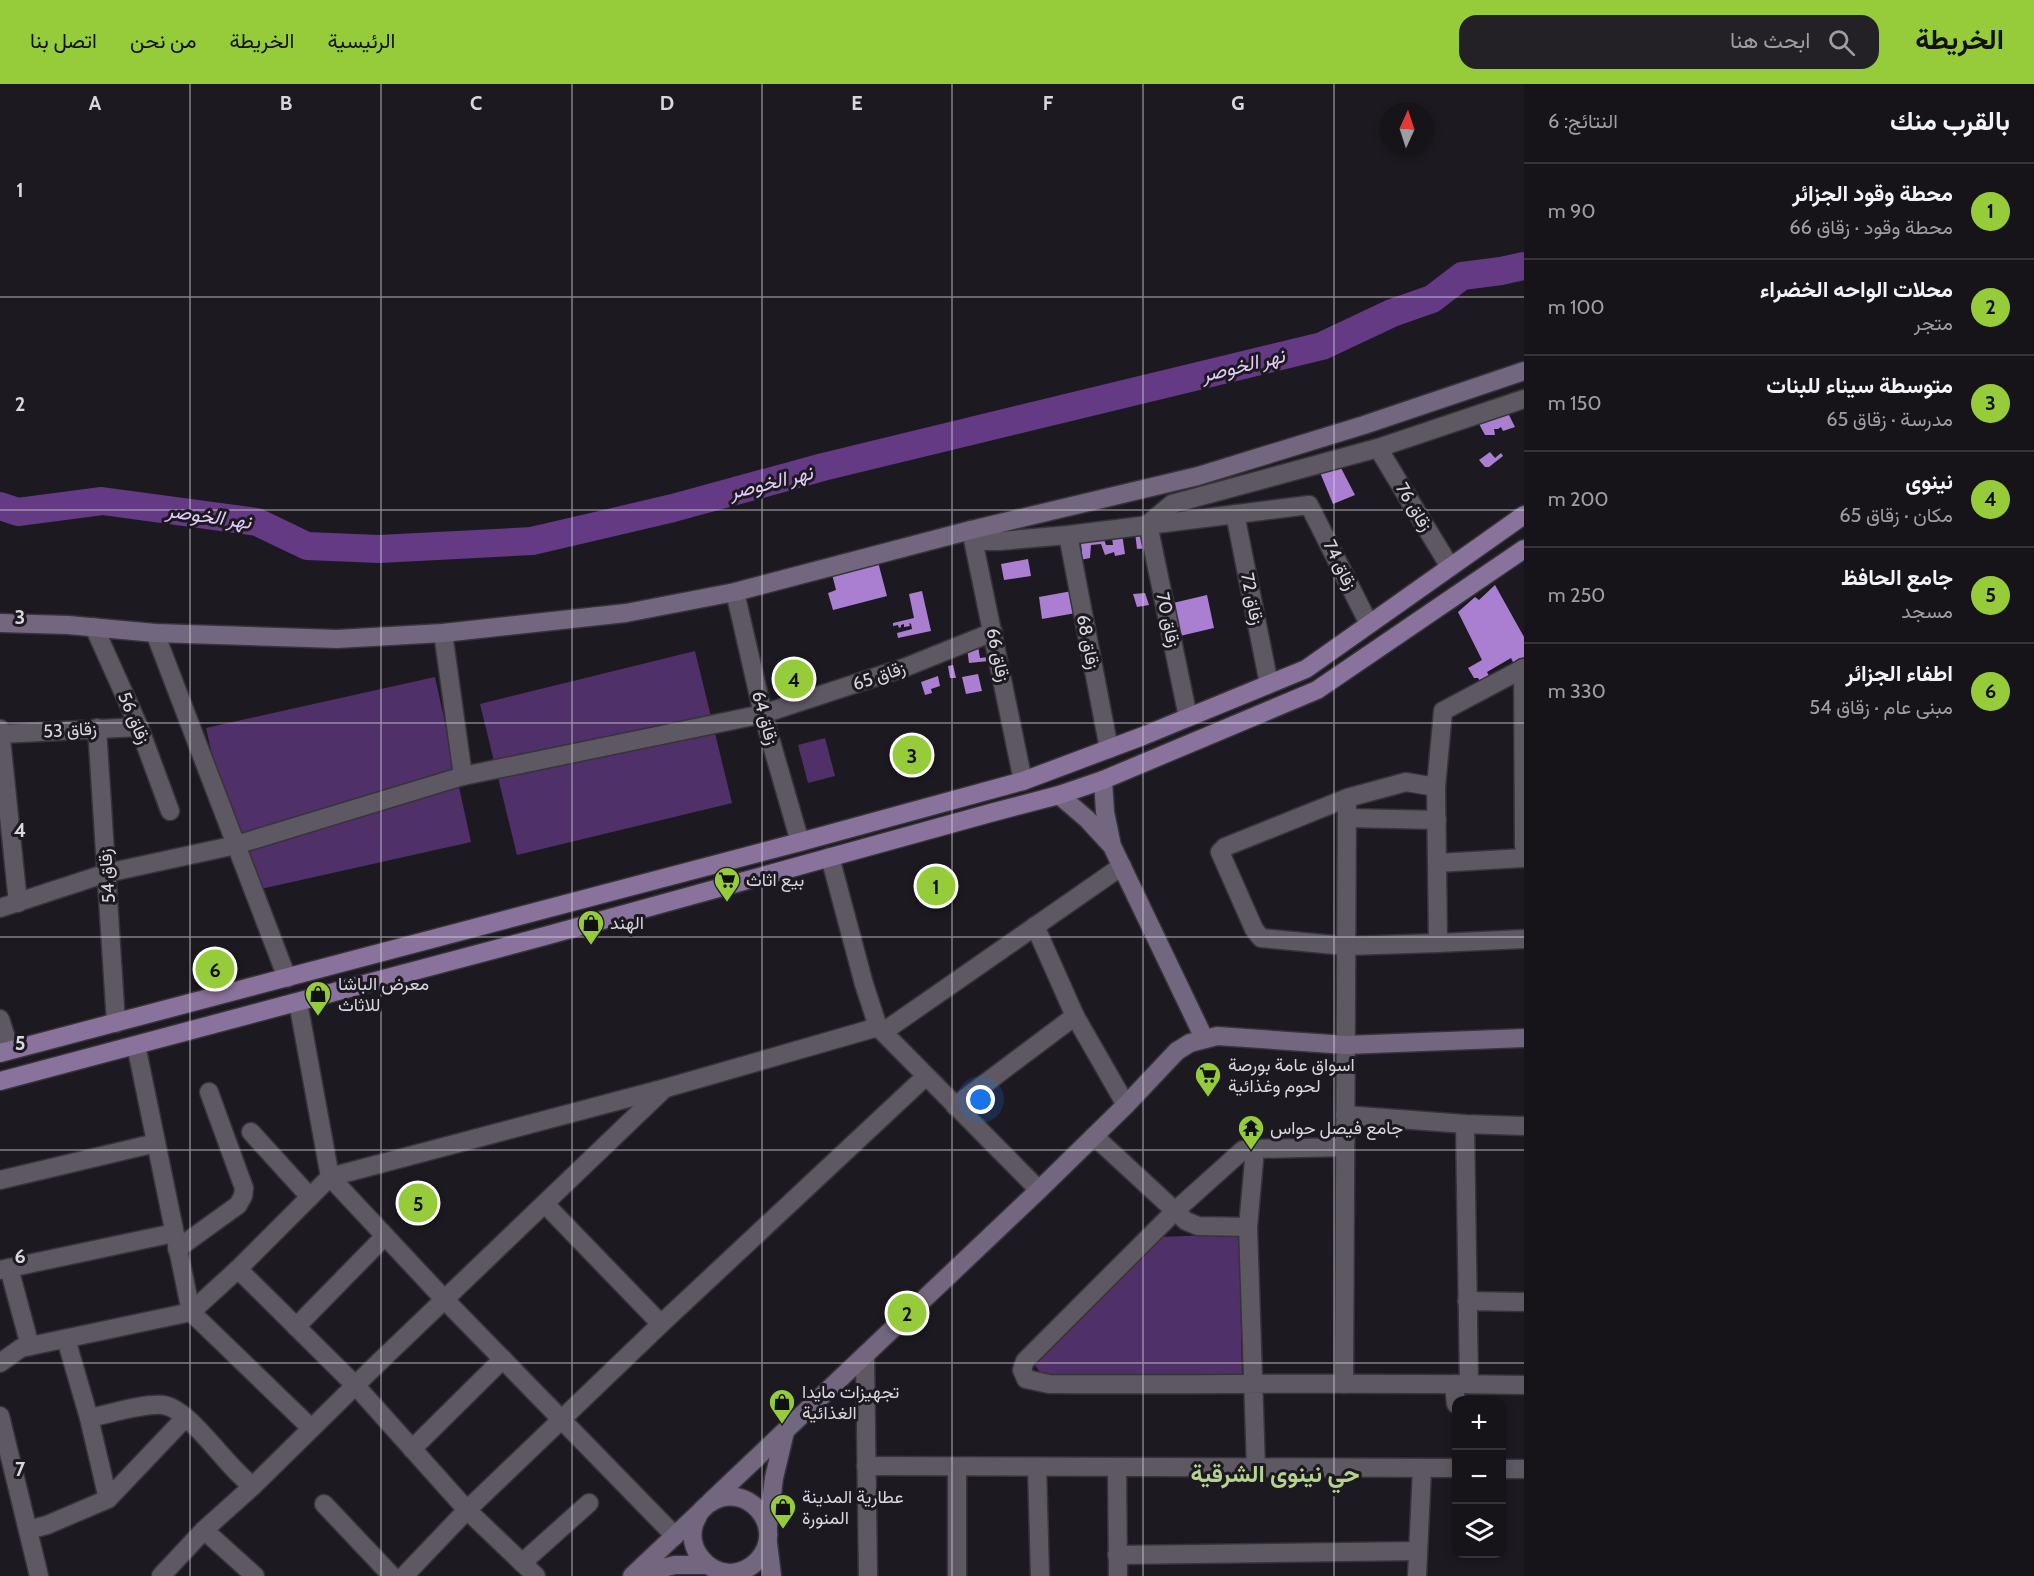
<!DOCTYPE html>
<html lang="ar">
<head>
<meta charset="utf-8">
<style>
	body { margin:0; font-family:Cabin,Vazirmatn,sans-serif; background:#232026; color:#f1f3f6; direction:rtl }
	.controls { position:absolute; right:18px; bottom:18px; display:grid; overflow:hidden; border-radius:12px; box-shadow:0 3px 9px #0003 }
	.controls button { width:54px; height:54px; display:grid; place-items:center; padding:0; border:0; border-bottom:2px solid #353238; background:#161319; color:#f1f3f6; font:30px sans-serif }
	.compass { position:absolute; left:1380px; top:18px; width:54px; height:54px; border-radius:50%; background:#161319; box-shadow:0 3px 9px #0003; rotate:3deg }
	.you { position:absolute; left:981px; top:1016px; width:21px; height:21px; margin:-15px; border:4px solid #fff; border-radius:50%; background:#1a73e8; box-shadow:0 0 0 9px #1a73e833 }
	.badge { display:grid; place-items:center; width:39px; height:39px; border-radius:50%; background:#96cc3a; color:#111; font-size:20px; font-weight:700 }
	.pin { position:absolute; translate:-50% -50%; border:3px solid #fff; box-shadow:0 2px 6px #0006 }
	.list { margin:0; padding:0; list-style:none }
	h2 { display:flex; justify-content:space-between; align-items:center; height:78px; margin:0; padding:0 24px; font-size:26px }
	h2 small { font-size:20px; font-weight:400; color:#9e9ea2 }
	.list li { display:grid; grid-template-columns:39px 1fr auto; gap:18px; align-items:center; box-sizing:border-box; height:96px; padding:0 24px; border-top:2px solid #353238 }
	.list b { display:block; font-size:22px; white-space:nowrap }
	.list p { margin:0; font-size:20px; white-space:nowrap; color:#9e9ea2 }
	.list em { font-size:20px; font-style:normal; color:#9e9ea2 }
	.icon { flex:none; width:33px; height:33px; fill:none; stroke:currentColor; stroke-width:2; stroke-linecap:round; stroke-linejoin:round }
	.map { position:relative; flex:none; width:1524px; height:1492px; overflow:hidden; direction:ltr }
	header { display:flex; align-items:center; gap:36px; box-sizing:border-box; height:84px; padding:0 30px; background:#96cc3a; color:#111 }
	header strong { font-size:28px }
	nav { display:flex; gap:33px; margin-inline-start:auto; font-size:21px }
	.search { width:420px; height:54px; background:#232026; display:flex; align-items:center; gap:15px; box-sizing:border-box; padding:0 21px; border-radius:18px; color:#9e9ea2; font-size:22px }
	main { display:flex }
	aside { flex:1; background:#161319 }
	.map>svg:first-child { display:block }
</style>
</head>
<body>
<header>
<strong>الخريطة</strong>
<div class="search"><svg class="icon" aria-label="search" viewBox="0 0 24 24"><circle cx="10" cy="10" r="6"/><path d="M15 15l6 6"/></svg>ابحث هنا</div>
<nav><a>الرئيسية</a><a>الخريطة</a><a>من نحن</a><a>اتصل بنا</a></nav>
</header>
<main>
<aside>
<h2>بالقرب منك<small>النتائج: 6</small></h2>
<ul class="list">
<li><span class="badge">1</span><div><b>محطة وقود الجزائر</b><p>محطة وقود · زقاق 66</p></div><em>90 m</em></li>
<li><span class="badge">2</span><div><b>محلات الواحه الخضراء</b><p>متجر</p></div><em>100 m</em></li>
<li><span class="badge">3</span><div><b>متوسطة سيناء للبنات</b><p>مدرسة · زقاق 65</p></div><em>150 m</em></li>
<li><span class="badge">4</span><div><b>نينوى</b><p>مكان · زقاق 65</p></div><em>200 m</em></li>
<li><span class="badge">5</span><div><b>جامع الحافظ</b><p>مسجد</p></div><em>250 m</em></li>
<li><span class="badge">6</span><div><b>اطفاء الجزائر</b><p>مبنى عام · زقاق 54</p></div><em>330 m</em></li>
</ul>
</aside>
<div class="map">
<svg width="1524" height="1492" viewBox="0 0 1524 1492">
	<rect width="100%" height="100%" fill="#1d1921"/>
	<!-- green -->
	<g fill="#503069">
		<path d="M695 567 732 719 517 771 480 620Z"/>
		<path d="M435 593 471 758 243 809 206 644Z"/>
		<path d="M825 654 835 692 808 699 798 661Z"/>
		<path d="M1239 1150 1242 1292 1049 1294 1040 1288 1033 1279 1159 1153Z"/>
	</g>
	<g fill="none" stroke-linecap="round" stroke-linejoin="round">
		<!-- river -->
		<path stroke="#643a85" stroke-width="28" d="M0 422 18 428 102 417 257 438 307 462 379 465 532 457 673 424 823 383 1322 262 1392 229 1432 215 1462 192 1501 187 1524 182"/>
	</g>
	<!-- building -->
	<g fill="#aa7ed0">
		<path d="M1507 327 1515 343 1503 347 1501 343 1498 345H1494L1495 351H1485L1478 338Z"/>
		<path d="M1490 368 1495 374 1501 369 1503 372 1489 383H1485L1479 376Z"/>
		<path d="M1340 382 1355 411 1333 420 1319 386Z"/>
		<path d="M1145 442 1149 464 1137 465 1135 448 1122 450 1125 470 1115 472 1114 468 1105 471 1101 460 1091 461 1090 474 1080 476 1079 468 1082 467 1080 453 1102 449 1106 461H1113L1111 447Z"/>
		<path d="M1028 475 1031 492 1004 496 1001 480Z"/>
		<path d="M878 478 887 512 833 526 828 509 836 506 832 490Z"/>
		<path d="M1495 501 1524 553V577L1515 582 1511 574 1487 588 1489 592 1480 597 1478 594H1474L1468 584 1482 576 1458 528 1475 513 1479 516Z"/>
		<path d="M922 507 931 547 898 554 897 549 912 545 911 540 909 539 910 542 904 543V540L901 541V543L899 544 898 541 893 542V539L914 534 909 510Z"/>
		<path d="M1072 507 1076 529 1042 535 1039 513Z"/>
		<path d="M1145 509 1149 521 1137 523 1133 510Z"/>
		<path d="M1207 511 1214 544 1180 552 1173 519Z"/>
		<path d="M978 562 980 574 989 573V577L969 579 967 564Z"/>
		<path d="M953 581 956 594H950L948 582Z"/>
		<path d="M978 590 982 607 966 610 962 593Z"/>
		<path d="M938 592 940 602 931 605 932 609 925 611 921 598Z"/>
	</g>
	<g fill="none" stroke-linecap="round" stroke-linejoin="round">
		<!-- street casing -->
		<g stroke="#363339" stroke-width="21">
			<g id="street">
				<path d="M1378 364 1450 483"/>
				<path d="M1235 430 1269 600"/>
				<path d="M971 446 985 457H1000L1068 451 1309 421 1369 540"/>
				<path d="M971 446 1023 697"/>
				<path d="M1068 451 1109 665"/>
				<path d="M735 508 763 630 800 758"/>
				<path d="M94 543 139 643 170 727"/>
				<path d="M155 549 287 894"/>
				<path d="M443 549 463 692"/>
				<path d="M1523 584 1524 762"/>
				<path d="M1188 633 1148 440 1172 420 1378 364 1524 315"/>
				<path d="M97 644 116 939"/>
				<path d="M0 645 18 819"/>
				<path d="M1 650 139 643"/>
				<path d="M1436 703 1406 698 1347 714 1225 763 1220 768 1254 845 1261 854 1346 862 1438 859 1524 855"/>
				<path d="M1347 734 1437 736"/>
				<path d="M830 773 864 900 878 943 1039 1106"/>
				<path d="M1437 779 1524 774"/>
				<path d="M0 824 107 789 236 761 463 692 763 630 906 583 993 548"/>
				<path d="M1035 842 1075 932 1126 1021"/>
				<path d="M1438 859 1436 703 1443 627 1524 584"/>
				<path d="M298 918 330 1093 445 1216 675 1452"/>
				<path d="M0 935 10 966"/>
				<path d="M883 948 1122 782"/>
				<path d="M136 961 191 1228 311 1344"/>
				<path d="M955 1022 1075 932"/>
				<path d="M1345 1031 1465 1040 1524 1042"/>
				<path d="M1465 1040 1469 1300"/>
				<path d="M251 1048 310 1113"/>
				<path d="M1094 1052 1186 1137 1198 1142 1248 1143"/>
				<path d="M1255 1065 1345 1063"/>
				<path d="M0 1096 156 1059"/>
				<path d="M545 1120 661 1240"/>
				<path d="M177 1165 238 1121 243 1112 244 1104 209 1008"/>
				<path d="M9 1184 30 1262"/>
				<path d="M238 1185 356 1302 467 1426 536 1492"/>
				<path d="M0 1186 174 1149"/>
				<path d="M1467 1217 1524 1218"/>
				<path d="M296 1243 385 1152"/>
				<path d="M66 1255 89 1334 108 1415"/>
				<path d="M865 1271 868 1492"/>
				<path d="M0 1279 21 1264 191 1228 238 1185 330 1093 666 1004 878 943"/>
				<path d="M1344 1300 1347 714"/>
				<path d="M1454 1300 1456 1320"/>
				<path d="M0 1332 39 1492"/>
				<path d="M89 1334C109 1330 144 1319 163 1321 190 1324 228 1386 253 1402"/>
				<path d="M412 1365 503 1275"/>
				<path d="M866 1382 1456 1384"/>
				<path d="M1037 1383 1040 1492"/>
				<path d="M1117 1383 1118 1492"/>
				<path d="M1256 1384 1248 1143 1255 1065 1243 1066 1175 1127 1025 1277 1022 1286 1026 1295 1049 1300C1208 1301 1366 1298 1524 1301"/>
				<path d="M1502 1385H1524"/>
				<path d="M324 1420 392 1492"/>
				<path d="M28 1446 47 1441 108 1415 185 1334"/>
				<path d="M204 1446 255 1492"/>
				<path d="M1117 1471 1418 1467"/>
				<path d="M522 1479 589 1419"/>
				<path d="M161 1492 204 1446 253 1402 374 1283 664 1005"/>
				<path d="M404 1492 467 1426 661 1240 925 993"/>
				<path d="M957 1492V1383"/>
				<path d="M1417 1492 1422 1385"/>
			</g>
		</g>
		<!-- secondary casing -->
		<g stroke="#363339" stroke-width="21">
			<g id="secondary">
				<path d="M0 539 68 541 155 549 337 555 443 549 626 529 735 508 971 446 1198 392 1364 341 1524 287"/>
				<path d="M1103 696 1105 728 1112 762 1204 954"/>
				<path d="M1059 711 1087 735 1110 760"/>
				<path d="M710 1418 1039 1106 1126 1021 1177 967 1190 959 1217 952 1346 961 1524 954"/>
				<path d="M768 1442 774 1394 785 1348"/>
				<path d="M768 1459 772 1492"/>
				<path d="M638 1490 675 1481H706"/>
				<path d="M632 1492 700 1428C703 1425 706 1421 710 1419 746 1395 788 1443 758 1476 751 1484 740 1489 730 1489 706 1488 687 1464 694 1441 695 1437 698 1432 700 1428"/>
			</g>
		</g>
		<!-- primary casing -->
		<g stroke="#363339" stroke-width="21">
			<g id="primary">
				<path d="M0 969 800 758 1023 697 1143 652 1306 585 1524 431"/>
				<path d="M0 997 545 852 994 728 1059 711 1103 696 1317 606 1524 465"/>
			</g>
		</g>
		<!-- street -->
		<use href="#street" stroke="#5d5862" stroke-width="18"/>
		<!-- secondary -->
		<use href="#secondary" stroke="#73667f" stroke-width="18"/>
		<!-- primary -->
		<use href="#primary" stroke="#89739c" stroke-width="18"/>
	</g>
	<!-- grid -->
	<path fill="none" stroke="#d9d7dc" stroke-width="1.5" stroke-opacity="0.55" d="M190 0V1492M381 0V1492M572 0V1492M762 0V1492M952 0V1492M1143 0V1492M1334 0V1492M0 213H1524M0 426H1524M0 639H1524M0 853H1524M0 1066H1524M0 1279H1524"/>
	<!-- icons -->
	<defs>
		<g id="supermarket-pin" transform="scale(1.35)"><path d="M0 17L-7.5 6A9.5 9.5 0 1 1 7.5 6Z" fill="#96cc3a" stroke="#1d1921"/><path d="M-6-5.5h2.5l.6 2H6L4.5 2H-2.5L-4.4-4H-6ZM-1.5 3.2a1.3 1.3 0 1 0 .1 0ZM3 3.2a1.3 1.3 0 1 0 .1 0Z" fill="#111"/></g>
		<g id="shop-pin" transform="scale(1.35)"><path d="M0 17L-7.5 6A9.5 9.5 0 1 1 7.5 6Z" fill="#96cc3a" stroke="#1d1921"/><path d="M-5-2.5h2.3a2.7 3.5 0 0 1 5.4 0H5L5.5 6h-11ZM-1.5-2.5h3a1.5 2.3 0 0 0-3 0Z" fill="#111"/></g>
		<g id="temple-pin" transform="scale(1.35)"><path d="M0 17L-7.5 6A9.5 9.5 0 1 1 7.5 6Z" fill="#96cc3a" stroke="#1d1921"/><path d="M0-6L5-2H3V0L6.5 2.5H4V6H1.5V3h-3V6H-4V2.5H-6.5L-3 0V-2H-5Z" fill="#111"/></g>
	</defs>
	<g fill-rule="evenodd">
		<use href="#supermarket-pin" x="727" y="796"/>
		<use href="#shop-pin" x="591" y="839"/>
		<use href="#shop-pin" x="318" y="910"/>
		<use href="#supermarket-pin" x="1208" y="991"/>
		<use href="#temple-pin" x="1251" y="1044"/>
		<use href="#shop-pin" x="782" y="1318"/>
		<use href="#shop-pin" x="783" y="1423"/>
	</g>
	<g text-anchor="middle" stroke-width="6" stroke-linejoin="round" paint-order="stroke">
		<!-- street labels -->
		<g font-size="18" fill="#d9d7dc" stroke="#1d1921">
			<text transform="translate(1414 423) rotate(59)" y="6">زقاق 76</text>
			<text transform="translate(1340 481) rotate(64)" y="6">زقاق 74</text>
			<text transform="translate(1252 515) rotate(79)" y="6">زقاق 72</text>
			<text transform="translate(1168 536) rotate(78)" y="6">زقاق 70</text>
			<text transform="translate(1088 558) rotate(79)" y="6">زقاق 68</text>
			<text transform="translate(998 571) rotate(78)" y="6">زقاق 66</text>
			<text transform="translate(879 592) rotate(-19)" y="6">زقاق 65</text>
			<text transform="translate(134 634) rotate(67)" y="6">زقاق 56</text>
			<text transform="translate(765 634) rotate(75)" y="6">زقاق 64</text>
			<text transform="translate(70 646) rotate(-3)" y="6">زقاق 53</text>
			<text transform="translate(107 792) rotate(-94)" y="6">زقاق 54</text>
		</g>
		<!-- poi labels -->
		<g font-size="18" fill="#d9d7dc" stroke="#1d1921" text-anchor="start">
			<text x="746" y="802">بيع اثاث</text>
			<text x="610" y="845">الهند</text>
			<text x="338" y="906">معرض الباشا<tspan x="338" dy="21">للاثاث</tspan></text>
			<text x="1228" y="987">اسواق عامة بورصة<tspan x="1228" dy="21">لحوم وغذائية</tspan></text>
			<text x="1270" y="1050">جامع فيصل حواس</text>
			<text x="802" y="1314">تجهيزات مايدا<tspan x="802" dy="21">الغذائية</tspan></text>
			<text x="802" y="1419">عطارية المدينة<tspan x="802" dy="21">المنورة</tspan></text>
		</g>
		<!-- water labels -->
		<g font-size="20" font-style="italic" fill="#e2ccf7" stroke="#1d1921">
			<text transform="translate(1243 281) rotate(-14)" y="7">نهر الخوصر</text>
			<text transform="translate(771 398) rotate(-14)" y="7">نهر الخوصر</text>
			<text transform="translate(209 432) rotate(8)" y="7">نهر الخوصر</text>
		</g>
		<!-- district labels -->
		<g font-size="24" font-weight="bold" fill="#b4d48d" stroke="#1d1921">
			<text x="1275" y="1398">حي نينوى الشرقية</text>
		</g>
	</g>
	<g font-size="20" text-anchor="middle" font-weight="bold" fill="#d9d7dc" stroke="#1d1921" stroke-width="6" stroke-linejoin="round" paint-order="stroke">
		<text x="95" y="26">A</text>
		<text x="286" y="26">B</text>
		<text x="476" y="26">C</text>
		<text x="667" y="26">D</text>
		<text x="857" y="26">E</text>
		<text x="1048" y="26">F</text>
		<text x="1238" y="26">G</text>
		<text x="20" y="113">1</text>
		<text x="20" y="327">2</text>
		<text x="20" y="540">3</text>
		<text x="20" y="753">4</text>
		<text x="20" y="966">5</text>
		<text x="20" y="1179">6</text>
		<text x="20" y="1392">7</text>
	</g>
</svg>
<div class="controls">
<button>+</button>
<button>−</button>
<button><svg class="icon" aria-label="layers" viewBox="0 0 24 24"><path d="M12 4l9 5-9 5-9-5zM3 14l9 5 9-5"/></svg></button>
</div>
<svg class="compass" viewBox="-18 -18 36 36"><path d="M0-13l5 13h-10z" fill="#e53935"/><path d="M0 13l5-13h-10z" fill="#9e9ea2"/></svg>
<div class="you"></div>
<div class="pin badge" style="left:936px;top:802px">1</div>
<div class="pin badge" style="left:907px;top:1229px">2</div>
<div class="pin badge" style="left:912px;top:671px">3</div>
<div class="pin badge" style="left:794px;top:595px">4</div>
<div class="pin badge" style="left:418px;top:1119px">5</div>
<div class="pin badge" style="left:215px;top:885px">6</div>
</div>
</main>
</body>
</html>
